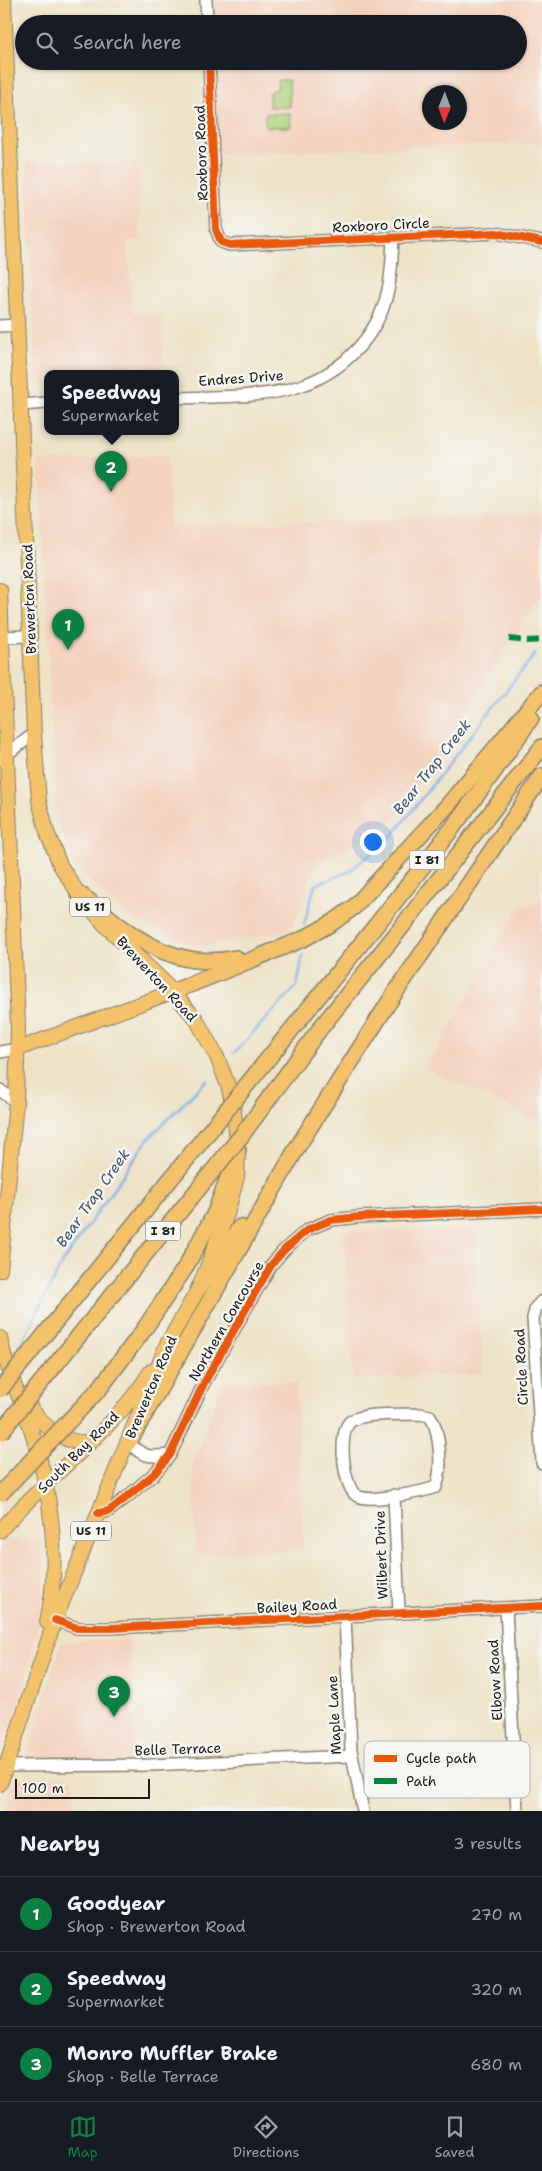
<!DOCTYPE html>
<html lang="en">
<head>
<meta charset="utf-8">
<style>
	body { margin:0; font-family:"Shantell Sans",sans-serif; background:#242831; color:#f1f3f6 }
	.compass { position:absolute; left:422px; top:85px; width:45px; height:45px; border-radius:50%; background:#171b24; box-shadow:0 1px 4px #0004; rotate:181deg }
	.scale { position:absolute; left:15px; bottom:12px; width:135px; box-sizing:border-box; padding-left:5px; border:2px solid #1c1c1c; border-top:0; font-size:14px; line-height:18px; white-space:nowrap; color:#1c1c1c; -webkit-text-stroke:4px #f6f6f2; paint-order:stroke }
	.you { position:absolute; left:372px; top:841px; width:18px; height:18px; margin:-12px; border:4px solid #fff; border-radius:50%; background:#1a73e8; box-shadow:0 0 0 8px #1a73e833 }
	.badge { display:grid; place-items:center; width:32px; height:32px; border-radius:50%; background:#0b8043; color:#fff; font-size:16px; font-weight:700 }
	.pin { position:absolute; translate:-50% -41px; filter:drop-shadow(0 1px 2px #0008) }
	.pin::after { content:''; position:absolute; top:26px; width:18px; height:15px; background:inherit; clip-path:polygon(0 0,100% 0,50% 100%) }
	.popup { position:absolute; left:44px; top:370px; width:135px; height:65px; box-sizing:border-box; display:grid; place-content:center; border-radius:10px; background:#171b24; filter:drop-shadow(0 1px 4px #0005); font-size:16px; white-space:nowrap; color:#9ea1a6 }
	.popup b { font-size:19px; color:#f1f3f6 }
	.popup::after { content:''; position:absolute; left:50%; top:100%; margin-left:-10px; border:10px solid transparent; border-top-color:#171b24 }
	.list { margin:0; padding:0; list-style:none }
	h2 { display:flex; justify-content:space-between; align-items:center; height:65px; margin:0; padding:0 20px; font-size:21px }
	h2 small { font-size:16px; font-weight:400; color:#9ea1a6 }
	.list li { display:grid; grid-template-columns:32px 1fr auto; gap:15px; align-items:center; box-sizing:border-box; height:75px; padding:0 20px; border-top:1px solid #363941 }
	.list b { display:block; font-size:19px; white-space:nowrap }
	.list p { margin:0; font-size:16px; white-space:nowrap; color:#9ea1a6 }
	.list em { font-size:16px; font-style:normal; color:#9ea1a6 }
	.icon { flex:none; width:28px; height:28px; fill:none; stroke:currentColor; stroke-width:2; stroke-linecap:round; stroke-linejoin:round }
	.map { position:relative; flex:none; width:542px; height:1811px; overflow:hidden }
	.search { position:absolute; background:#171b24; box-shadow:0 1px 4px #0004; left:15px; right:15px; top:15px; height:55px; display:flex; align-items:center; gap:12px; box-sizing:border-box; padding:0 18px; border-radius:28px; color:#9ea1a6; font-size:19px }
	.sheet { height:290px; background:#171b24 }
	nav { display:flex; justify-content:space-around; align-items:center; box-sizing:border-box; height:70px; border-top:1px solid #363941; background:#171b24; font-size:14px; color:#9ea1a6 }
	nav a { display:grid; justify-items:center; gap:2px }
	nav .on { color:#0b8043 }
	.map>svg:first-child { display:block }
</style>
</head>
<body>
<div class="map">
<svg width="542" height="1811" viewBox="0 0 542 1811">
	<rect width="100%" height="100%" fill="#f6f6f2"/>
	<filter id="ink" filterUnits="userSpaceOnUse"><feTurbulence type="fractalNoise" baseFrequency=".02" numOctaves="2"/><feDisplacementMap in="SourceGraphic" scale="10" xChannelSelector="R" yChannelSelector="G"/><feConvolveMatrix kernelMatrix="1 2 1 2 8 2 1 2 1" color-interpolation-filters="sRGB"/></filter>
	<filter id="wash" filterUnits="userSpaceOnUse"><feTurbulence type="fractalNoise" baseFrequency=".0096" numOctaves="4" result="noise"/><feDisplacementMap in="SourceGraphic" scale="20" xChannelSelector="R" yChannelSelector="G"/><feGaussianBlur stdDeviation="1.12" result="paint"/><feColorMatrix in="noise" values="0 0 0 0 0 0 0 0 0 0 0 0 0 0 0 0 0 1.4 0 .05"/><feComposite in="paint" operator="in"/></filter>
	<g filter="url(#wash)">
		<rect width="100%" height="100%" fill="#eee3c7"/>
		<!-- built -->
		<g fill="#f4d3c0" fill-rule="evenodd">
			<path d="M213 0H542V143L219 154 215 61H518V24H214ZM430 92H460V122H430Z"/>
			<path d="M27 161 138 164 140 240 127 241 133 314 161 315 164 373H47V385H35Z"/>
			<path d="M167 456 170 527 542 514V593L394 819 369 838 315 863 291 931 194 947 124 914 72 864 56 811 39 461Z"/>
			<path d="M541 900H542V1123L426 1068 518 910Z"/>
			<path d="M476 1230 483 1374 353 1379 344 1231Z"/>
			<path d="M296 1382 303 1550 196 1553 193 1465 222 1383Z"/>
			<path d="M42 1539 44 1583 40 1615 22 1694 0 1757V1544L3 1540Z"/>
			<path d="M129 1638 135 1760 25 1761 61 1643Z"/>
			<path d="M15 1778H73L76 1811H5Z"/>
		</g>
		<!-- green -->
		<g fill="#abcf79" stroke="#64764a">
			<path d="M278 80H289L290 107H269V92L277 89Z"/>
			<path d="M290 113 291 127H265V114Z"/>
		</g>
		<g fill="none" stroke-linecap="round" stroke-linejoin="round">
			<!-- stream -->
			<g stroke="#79aee7" stroke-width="2.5">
				<path d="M304 925 315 885 350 871 393 835 535 654"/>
				<path d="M234 1053 297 986 303 955"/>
				<path d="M21 1345 61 1265 148 1139 207 1080"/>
			</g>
		</g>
	</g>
	<g filter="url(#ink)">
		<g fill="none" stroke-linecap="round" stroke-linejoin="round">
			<!-- minor casing -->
			<g stroke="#858072" stroke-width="14">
				<g id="minor">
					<path d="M206 0 207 24"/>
					<path d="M209 61 216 229 221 242 230 245 496 233 542 242"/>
					<path d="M0 326 18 325"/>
					<path d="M175 398C243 395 310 403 359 347 372 333 383 313 387 294 392 276 392 256 393 237"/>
					<path d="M21 405 47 403"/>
					<path d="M0 637 30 636"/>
					<path d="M0 759 34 734"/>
					<path d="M0 1052 18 1049"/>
					<path d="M0 1090 16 1102"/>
					<path d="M542 1301 536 1307 533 1318 542 1463"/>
					<path d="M420 1414 430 1416C440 1431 443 1470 436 1487 422 1492 370 1503 357 1496 343 1488 337 1430 351 1421 366 1412 402 1415 420 1414Z"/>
					<path d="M129 1442C142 1458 151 1457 170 1455"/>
					<path d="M394 1495 399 1613"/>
					<path d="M98 1513 109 1511 127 1497 155 1473 170 1455 204 1383 256 1291 272 1264 285 1249 307 1230 331 1220 359 1217 542 1209"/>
					<path d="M506 1608 517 1811"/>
					<path d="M345 1616 351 1750 363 1811"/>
					<path d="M55 1620 77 1628H111L542 1606"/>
					<path d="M6 1766 150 1765 351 1756"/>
				</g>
			</g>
			<!-- major casing -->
			<g stroke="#858072" stroke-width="16">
				<g id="major">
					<path d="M0 590 18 1027 16 1102 0 1270"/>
					<path d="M18 1049 172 992"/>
					<path d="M0 1338C6 1370 22 1401 32 1432 51 1491 61 1561 47 1622"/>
					<path d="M23 1398C40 1421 58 1445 89 1442"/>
					<path d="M0 1531C47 1475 113 1433 151 1371"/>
					<path d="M0 1784 55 1620 167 1344 199 1288 227 1214 237 1177 238 1150 234 1112 229 1088 217 1057 196 1019 162 980 105 925 78 893 60 865 47 832 39 801 34 734 4 0"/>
				</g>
			</g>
			<!-- highway casing -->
			<g stroke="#858072" stroke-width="18">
				<g id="highway">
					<path d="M78 893C95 904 108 918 124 929 159 954 194 967 236 958"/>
					<path d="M172 992 303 939 332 923 354 907 448 805 542 692"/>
					<path d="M305 1013C383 917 462 821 531 718"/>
					<path d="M322 1026 397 933 542 747"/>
					<path d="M199 1288 240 1227"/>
					<path d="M143 1331 185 1268 215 1213 238 1150"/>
					<path d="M129 1442 298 1146 389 1002 542 776"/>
				</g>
			</g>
			<!-- minor -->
			<use href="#minor" stroke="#fff" stroke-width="11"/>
			<!-- major -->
			<use href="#major" stroke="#f3c26a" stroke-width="14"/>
			<!-- highway -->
			<use href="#highway" stroke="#f3c26a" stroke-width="15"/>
			<!-- highway-bridge casing -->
			<g stroke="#858072" stroke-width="18" stroke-linecap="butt">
				<g id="highway-bridge">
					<path d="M0 1390 305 1013"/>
					<path d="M0 1433 242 1135 322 1026"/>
					<path d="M0 1494 100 1388 143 1331"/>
				</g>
			</g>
			<!-- highway-bridge -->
			<use href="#highway-bridge" stroke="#f3c26a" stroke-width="15"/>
			<!-- quiet -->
			<path stroke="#00873e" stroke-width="6" stroke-dasharray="12 6" stroke-linecap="butt" d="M509 639 527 641 542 640"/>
			<!-- cycleway casing -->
			<g stroke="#f6f6f2" stroke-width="11">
				<g id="cycleway">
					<path d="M209 61 216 229 221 242 230 245 496 233 542 242"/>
					<path d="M98 1513 109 1511 127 1497 155 1473 170 1455 204 1383 256 1291 272 1264 285 1249 307 1230 331 1220 359 1217 542 1209"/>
					<path d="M55 1620 77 1628H111L542 1606"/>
				</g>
			</g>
			<!-- cycleway -->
			<use href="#cycleway" stroke="#e8590c" stroke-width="8"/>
		</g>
	</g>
	<g text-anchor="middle" stroke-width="5" stroke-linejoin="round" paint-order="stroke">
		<!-- shield labels -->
		<g fill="#f6f6f2" stroke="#5d5d5c" stroke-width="1">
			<rect x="409.5" y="850.5" width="35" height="19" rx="4"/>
			<rect x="70" y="897.5" width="40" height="19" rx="4"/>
			<rect x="145.5" y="1221.5" width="35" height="19" rx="4"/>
			<rect x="71" y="1521.5" width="40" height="19" rx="4"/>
		</g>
		<g font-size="12" font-weight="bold" fill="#1c1c1c">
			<text x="427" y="864">I 81</text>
			<text x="90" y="911">US 11</text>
			<text x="163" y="1235">I 81</text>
			<text x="91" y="1535">US 11</text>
		</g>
		<!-- street labels -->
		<g font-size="14" fill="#1c1c1c" stroke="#f6f6f2">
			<text transform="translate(201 153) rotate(-92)" y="5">Roxboro Road</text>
			<text transform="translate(381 225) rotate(-3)" y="5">Roxboro Circle</text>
			<text transform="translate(241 378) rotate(-4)" y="5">Endres Drive</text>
			<text transform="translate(29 599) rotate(-92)" y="5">Brewerton Road</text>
			<text transform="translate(157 979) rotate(47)" y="5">Brewerton Road</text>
			<text transform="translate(226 1321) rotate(-60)" y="5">Northern Concourse</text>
			<text transform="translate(521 1367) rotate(-93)" y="5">Circle Road</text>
			<text transform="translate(151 1387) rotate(-67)" y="5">Brewerton Road</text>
			<text transform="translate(78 1452) rotate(-45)" y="5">South Bay Road</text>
			<text transform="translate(381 1555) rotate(-92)" y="5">Wilbert Drive</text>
			<text transform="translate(297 1606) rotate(-3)" y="5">Bailey Road</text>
			<text transform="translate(495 1680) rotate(-93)" y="5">Elbow Road</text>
			<text transform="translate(334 1715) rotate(-93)" y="5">Maple Lane</text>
			<text transform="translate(178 1749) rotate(-2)" y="5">Belle Terrace</text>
		</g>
		<!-- water labels -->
		<g font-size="15" font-style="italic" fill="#41566d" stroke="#f6f6f2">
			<text transform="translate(432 767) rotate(-52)" y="5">Bear Trap Creek</text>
			<text transform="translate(93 1198) rotate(-55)" y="5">Bear Trap Creek</text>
		</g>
	</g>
	<!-- legend -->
	<rect x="364" y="1741" width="166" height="57" rx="8" fill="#f6f6f2" stroke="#b5b5b2" stroke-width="1"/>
	<rect x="374" y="1755" width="23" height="7" fill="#e8590c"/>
	<rect x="374" y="1778" width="23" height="6" fill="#00873e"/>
	<g font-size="14" fill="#1c1c1c">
		<text x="406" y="1763">Cycle path</text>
		<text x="406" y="1786">Path</text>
	</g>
</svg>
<svg class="compass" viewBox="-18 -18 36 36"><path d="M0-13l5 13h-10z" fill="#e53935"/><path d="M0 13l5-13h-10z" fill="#9ea1a6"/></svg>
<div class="scale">100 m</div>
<div class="you"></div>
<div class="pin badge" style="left:68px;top:650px">1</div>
<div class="pin badge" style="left:111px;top:492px">2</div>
<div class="popup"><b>Speedway</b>Supermarket</div>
<div class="pin badge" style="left:114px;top:1717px">3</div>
<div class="search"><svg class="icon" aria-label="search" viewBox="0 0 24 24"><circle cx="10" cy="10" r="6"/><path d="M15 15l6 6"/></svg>Search here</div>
</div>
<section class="sheet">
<h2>Nearby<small>3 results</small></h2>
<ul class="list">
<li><span class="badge">1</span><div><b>Goodyear</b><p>Shop · Brewerton Road</p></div><em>270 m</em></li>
<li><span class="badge">2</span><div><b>Speedway</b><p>Supermarket</p></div><em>320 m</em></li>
<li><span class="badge">3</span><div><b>Monro Muffler Brake</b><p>Shop · Belle Terrace</p></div><em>680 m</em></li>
</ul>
</section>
<nav>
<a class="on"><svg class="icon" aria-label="map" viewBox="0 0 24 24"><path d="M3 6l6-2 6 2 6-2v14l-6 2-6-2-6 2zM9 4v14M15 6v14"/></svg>Map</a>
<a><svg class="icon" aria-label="directions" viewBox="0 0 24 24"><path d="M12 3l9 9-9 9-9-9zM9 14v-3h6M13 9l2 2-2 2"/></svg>Directions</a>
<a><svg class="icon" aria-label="saved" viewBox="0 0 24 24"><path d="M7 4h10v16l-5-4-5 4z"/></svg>Saved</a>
</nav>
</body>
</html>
